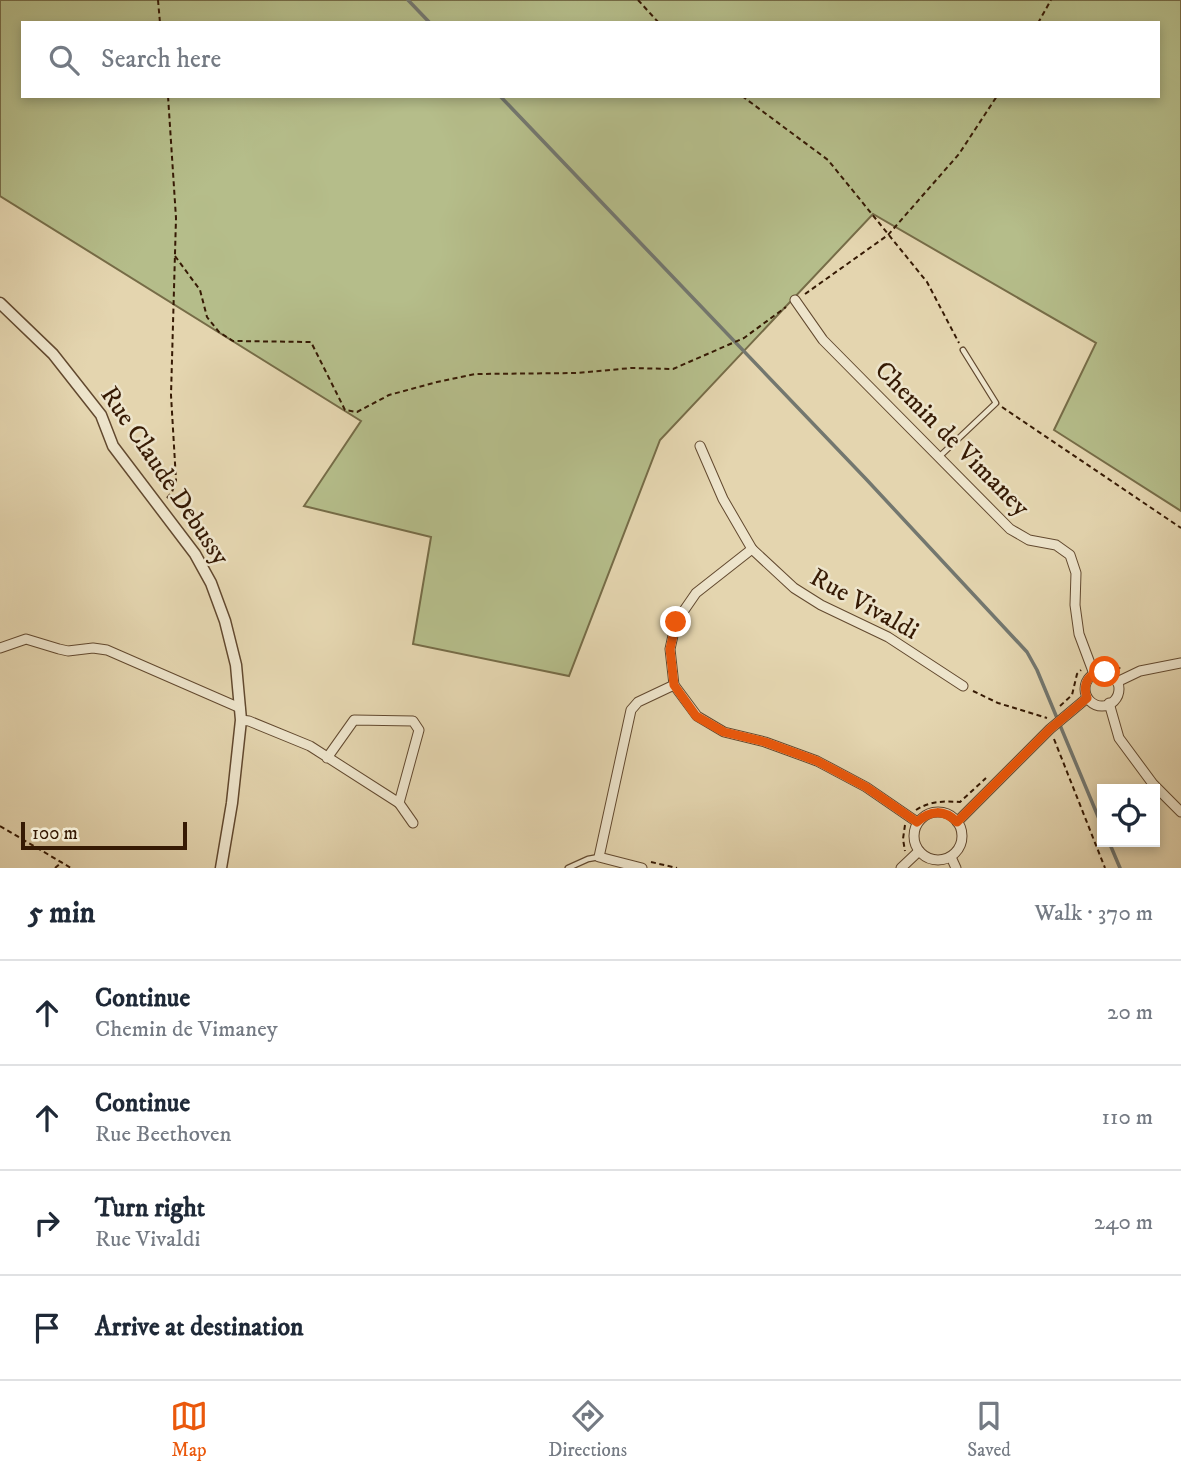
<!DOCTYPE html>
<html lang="en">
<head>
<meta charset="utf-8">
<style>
	body { margin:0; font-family:"IM FELL DW Pica",serif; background:#f2f2f3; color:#1f2937 }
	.controls { position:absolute; right:21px; bottom:21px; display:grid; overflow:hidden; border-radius:0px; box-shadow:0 4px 10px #0003 }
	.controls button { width:63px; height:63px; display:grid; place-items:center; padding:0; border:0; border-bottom:2px solid #e0e1e3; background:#fff; color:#1f2937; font:35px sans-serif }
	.scale { position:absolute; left:21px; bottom:18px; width:166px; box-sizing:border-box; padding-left:7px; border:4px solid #361a04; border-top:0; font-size:19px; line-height:24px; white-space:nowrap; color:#361a04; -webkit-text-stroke:5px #ede4cb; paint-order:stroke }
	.stop { position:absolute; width:21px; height:21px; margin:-16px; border:5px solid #ea580c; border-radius:50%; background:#fff }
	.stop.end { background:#ea580c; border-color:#fff; box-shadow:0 2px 7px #0008 }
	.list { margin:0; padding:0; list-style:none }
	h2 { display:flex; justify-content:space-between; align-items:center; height:91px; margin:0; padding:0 28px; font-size:30px }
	h2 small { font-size:23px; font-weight:400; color:#747a83 }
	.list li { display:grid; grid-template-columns:46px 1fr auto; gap:21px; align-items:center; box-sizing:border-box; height:105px; padding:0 28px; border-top:2px solid #e0e1e3 }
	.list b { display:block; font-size:26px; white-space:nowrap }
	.list p { margin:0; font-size:23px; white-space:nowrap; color:#747a83 }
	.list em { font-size:23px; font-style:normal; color:#747a83 }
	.icon { flex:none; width:38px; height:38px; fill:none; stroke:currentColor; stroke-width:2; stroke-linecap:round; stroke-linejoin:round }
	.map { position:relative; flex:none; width:1181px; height:868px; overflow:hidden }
	.search { position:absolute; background:#fff; box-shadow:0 4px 10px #0003; left:21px; right:21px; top:21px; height:77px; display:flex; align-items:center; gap:18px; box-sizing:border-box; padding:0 24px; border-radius:0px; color:#747a83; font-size:26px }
	.sheet { height:511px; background:#fff }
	nav { display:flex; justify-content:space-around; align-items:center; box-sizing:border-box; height:98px; border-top:2px solid #e0e1e3; background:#fff; font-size:19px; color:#747a83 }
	nav a { display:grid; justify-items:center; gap:4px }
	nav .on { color:#ea580c }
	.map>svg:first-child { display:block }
</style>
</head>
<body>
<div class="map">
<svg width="1181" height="868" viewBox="0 0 1181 868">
	<rect width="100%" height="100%" fill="#e4d5af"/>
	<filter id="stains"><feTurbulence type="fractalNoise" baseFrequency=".00286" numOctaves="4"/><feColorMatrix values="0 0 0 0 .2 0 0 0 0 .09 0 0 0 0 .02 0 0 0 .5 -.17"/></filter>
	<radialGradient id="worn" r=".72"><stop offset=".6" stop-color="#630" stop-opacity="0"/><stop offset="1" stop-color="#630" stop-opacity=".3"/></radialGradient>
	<!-- green -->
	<path fill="#b5bd8a" stroke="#766c47" stroke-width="2" fill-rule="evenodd" d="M0 0H1181V511L1054 430 1096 343 873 214 660 440 569 676 413 644 431 537 304 506 361 421 0 196ZM23 23H1158V96H23Z"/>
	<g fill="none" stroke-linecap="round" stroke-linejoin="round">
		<!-- stream -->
		<g stroke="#73776f" stroke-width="3.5">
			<path d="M408 0 430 23"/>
			<path d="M500 96 866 479 1027 652 1037 670 1102 826"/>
			<path d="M1109 842 1120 868"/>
		</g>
		<!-- service casing -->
		<g stroke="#62492f" stroke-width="7">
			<g id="service">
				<path d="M940 456 996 403 963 350"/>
				<path d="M568 868 588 859 599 857"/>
			</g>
		</g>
		<!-- minor casing -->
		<g stroke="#62492f" stroke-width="11">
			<g id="minor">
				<path d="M795 300 823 340 1010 529 1029 540 1056 545 1070 555 1076 573 1075 605 1079 634 1094 674"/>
				<path d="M700 446 723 499 752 549 794 588 821 605 888 637 963 686"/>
				<path d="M752 549 696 593 676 622 670 649 674 685 697 716 724 732 765 742 817 761 866 787 917 822"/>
				<path d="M0 648 26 639 59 649 68 651 93 648 107 650 240 708"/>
				<circle cx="1102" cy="689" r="17"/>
				<path d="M1117 682 1140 671 1181 663"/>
				<path d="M1109 703 1119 738 1153 784 1181 812"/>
				<path d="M241 720 249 721 310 746 399 803 419 730 413 721 354 720 327 758"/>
				<path d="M399 803 413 823"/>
				<circle cx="938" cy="836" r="24"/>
				<path d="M957 822 1050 729 1087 698"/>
				<path d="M951 857 956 868"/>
				<path d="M642 868 599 857 631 710 638 702 674 685"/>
				<path d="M901 868 919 851"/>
			</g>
		</g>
		<!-- tertiary casing -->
		<g stroke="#62492f" stroke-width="13">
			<path id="tertiary" d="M0 303 53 354 101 415 113 446 195 554 211 583 225 621 236 665 241 720 232 803 221 868"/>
		</g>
		<!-- path -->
		<g stroke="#361a04" stroke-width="2" stroke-dasharray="5 3.5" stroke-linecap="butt">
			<path d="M158 0 160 23"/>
			<path d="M638 0 659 23"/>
			<path d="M1038 23 1051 0"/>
			<path d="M742 96 828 160 927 282 959 343"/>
			<path d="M175 256 200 290 207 317 219 332 233 341 311 342 345 410 357 412 389 395 437 382 475 374 577 373 631 368 673 369 744 338 786 307"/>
			<path d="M805 294 888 235 959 154 997 96"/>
			<path d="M1002 407 1181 528"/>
			<path d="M167 498 172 492 176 480 171 395 176 218 168 96"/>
			<path d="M1100 661 1108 662 1121 669"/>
			<path d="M973 691 998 703 1047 718"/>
			<path d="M1060 706 1072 695 1077 674 1081 670"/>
			<path d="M1054 739 1105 868"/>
			<path d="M916 810C930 801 943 801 960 802L986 778"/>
			<path d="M905 825 903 839 905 851"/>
			<path d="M0 826 71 868"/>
			<path d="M651 862 677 868"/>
			<path d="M55 868 62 862"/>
		</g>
		<!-- service -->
		<use href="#service" stroke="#ede4cb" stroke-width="4.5"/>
		<!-- minor -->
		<use href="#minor" stroke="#ede4cb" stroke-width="9"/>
		<!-- tertiary -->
		<use href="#tertiary" stroke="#ede4cb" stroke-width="10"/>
	</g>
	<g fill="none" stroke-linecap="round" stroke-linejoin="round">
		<!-- route -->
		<path stroke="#ea580c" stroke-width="9" d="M676 622 670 649 674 685 696 716 724 732 765 742 817 761 866 787 917 822C930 810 944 809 957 822L1050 729 1087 698C1082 683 1089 672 1105 672"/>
	</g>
	<g text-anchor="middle" stroke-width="5" stroke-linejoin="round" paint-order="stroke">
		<!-- street labels -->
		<g font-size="26" fill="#361a04" stroke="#ede4cb">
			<text transform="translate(953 438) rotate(45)" y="9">Chemin de Vimaney</text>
			<text transform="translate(166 475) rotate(56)" y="9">Rue Claude Debussy</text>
			<text transform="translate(865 603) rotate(29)" y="9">Rue Vivaldi</text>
		</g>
	</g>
	<rect width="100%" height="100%" filter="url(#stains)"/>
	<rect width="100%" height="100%" fill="url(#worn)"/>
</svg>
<div class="controls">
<button><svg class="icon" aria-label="locate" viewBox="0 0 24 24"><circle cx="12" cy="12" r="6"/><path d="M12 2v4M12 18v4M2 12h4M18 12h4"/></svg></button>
</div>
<div class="scale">100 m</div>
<div class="stop" style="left:1105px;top:672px"></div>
<div class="stop end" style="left:676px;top:622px"></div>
<div class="search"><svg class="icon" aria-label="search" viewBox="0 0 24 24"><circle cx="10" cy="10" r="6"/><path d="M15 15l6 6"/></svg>Search here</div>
</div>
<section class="sheet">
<h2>5 min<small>Walk · 370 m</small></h2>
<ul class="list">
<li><svg class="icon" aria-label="ahead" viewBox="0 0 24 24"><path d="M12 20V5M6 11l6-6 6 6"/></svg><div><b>Continue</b><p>Chemin de Vimaney</p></div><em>20 m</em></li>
<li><svg class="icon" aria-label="ahead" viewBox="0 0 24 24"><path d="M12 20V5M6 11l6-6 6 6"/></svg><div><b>Continue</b><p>Rue Beethoven</p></div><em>110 m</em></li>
<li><svg class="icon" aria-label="right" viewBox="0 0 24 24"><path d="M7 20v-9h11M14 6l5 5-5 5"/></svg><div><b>Turn right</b><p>Rue Vivaldi</p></div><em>240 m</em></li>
<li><svg class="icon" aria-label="arrive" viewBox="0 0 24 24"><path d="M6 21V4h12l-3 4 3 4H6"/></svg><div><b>Arrive at destination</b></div></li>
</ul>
</section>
<nav>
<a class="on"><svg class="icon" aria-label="map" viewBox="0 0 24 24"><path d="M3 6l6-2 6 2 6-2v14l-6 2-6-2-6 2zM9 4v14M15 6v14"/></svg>Map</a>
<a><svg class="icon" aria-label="directions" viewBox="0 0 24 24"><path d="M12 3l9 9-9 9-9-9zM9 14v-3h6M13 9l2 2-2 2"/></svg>Directions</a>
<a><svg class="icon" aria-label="saved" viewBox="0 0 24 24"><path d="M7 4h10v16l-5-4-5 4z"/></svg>Saved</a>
</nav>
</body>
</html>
